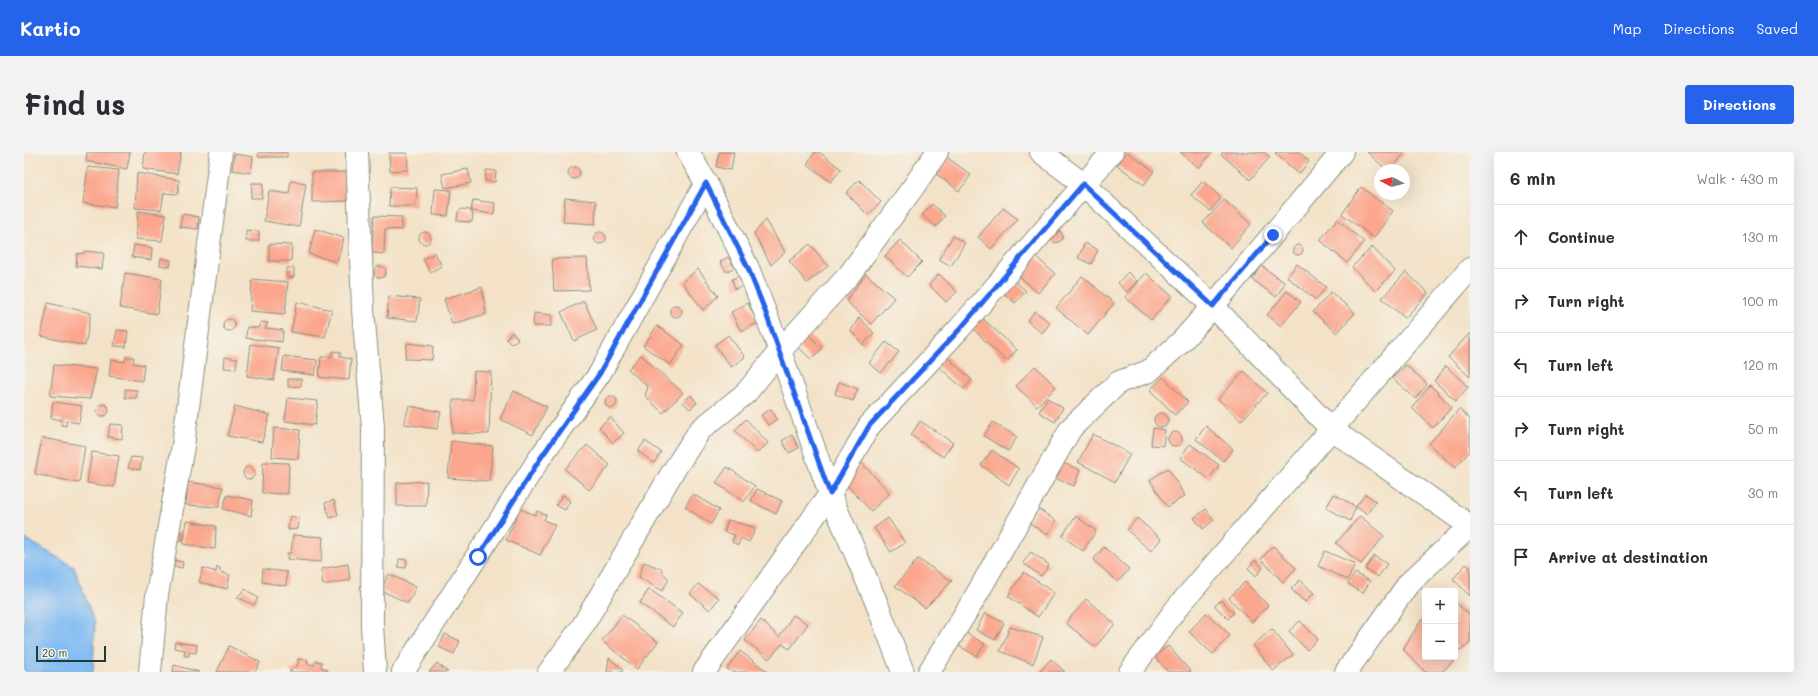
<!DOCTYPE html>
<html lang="en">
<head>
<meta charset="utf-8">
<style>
	body { margin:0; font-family:Mali,sans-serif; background:#f2f2f3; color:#2b2b33 }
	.controls { position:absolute; right:12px; bottom:12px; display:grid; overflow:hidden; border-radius:4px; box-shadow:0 4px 16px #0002 }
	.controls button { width:36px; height:36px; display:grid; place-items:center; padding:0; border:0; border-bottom:1px solid #e1e1e2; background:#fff; color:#2b2b33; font:20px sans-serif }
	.compass { position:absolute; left:1350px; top:12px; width:36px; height:36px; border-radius:50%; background:#fff; box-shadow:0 4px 16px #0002; rotate:277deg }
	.scale { position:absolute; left:12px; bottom:10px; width:70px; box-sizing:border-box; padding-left:4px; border:2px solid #1f3d34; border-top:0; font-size:11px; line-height:14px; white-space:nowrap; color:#1f3d34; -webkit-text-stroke:3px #f7f3e8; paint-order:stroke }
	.stop { position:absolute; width:12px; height:12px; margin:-9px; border:3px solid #2563eb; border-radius:50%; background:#fff }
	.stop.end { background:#2563eb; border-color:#fff; box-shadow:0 1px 4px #0008 }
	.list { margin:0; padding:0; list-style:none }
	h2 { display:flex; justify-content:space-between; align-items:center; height:52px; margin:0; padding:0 16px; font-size:17px }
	h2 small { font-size:13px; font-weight:400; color:#7c7c81 }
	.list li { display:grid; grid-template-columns:26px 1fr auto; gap:12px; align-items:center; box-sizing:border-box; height:64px; padding:0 16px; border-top:1px solid #e1e1e2 }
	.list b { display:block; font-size:15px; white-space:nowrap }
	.list em { font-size:13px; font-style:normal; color:#7c7c81 }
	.icon { flex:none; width:22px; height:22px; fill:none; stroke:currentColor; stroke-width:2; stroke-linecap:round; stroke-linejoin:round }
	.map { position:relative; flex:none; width:1446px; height:520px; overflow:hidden; border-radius:4px }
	header { display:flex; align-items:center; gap:24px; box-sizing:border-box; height:56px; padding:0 20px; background:#2563eb; color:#fff }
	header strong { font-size:19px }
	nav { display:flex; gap:22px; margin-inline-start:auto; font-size:14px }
	.intro { display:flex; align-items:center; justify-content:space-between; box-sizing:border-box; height:96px; padding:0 24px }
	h1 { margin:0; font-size:28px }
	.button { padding:10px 18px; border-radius:4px; background:#2563eb; color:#fff; font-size:14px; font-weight:700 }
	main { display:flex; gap:24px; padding:0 24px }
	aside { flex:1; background:#fff; border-radius:4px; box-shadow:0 4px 16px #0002 }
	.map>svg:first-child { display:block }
</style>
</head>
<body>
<header>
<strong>Kartio</strong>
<nav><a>Map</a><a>Directions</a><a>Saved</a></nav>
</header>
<div class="intro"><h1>Find us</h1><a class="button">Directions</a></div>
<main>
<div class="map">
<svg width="1446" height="520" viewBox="0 0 1446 520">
	<rect width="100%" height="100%" fill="#f7f3e8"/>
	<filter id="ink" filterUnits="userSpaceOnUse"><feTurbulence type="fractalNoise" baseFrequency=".025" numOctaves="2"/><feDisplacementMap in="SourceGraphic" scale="8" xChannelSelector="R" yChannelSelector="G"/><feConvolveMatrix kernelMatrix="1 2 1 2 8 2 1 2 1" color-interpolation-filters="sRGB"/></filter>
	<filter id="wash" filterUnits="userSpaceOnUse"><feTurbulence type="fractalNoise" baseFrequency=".012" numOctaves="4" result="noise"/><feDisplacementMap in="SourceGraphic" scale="16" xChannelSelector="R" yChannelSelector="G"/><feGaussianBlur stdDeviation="0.9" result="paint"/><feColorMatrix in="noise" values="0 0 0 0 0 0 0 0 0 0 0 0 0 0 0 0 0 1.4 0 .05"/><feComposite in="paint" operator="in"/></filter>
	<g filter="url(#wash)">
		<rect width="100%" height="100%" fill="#f3e2c8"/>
		<!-- water -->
		<path fill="#81bbf3" stroke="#507c94" d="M0 386 50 415 71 471 69 520H0Z"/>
		<g id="blocks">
			<!-- building -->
			<g fill="#fba68d">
				<path d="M63 0H106L103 17 62 9Z"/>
				<path d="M121 0H157L153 22 119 17Z"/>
				<path d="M235 0H263V5H234Z"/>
				<path d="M695 0H710L707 18 692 15Z"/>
				<path d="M791 0H795L817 17 807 30 783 12Z"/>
				<path d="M1103 0 1130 19 1120 33 1093 13Z"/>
				<path d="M1156 0H1188L1175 16Z"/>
				<path d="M1199 0H1240L1246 5 1226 28 1197 2Z"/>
				<path d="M1252 0H1275L1285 9 1275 22 1251 1Z"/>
				<path d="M1343 0H1382L1366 18H1363Z"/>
				<path d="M365 1H383L384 18 366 19Z"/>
				<path d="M210 2 229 5 227 21 208 18Z"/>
				<path d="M920 3 947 23 935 39 908 19Z"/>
				<circle cx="550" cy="21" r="6"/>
				<path d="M64 15 95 18 91 55 59 51Z"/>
				<path d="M444 17 447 31 421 36 418 22Z"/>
				<path d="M462 18 472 19 471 30 461 29Z"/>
				<path d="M288 20H323V49L288 50Z"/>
				<path d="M113 21 155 28 154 42 140 41 137 58 111 56Z"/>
				<path d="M835 28 857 50 844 63 822 41Z"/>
				<path d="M267 29 282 32 275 75 240 69 245 39 265 42Z"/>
				<path d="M1179 29 1197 46 1186 59 1167 43Z"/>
				<path d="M228 31H239L238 46H227Z"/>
				<path d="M366 35 393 36 392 54H365Z"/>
				<path d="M1337 35 1369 59 1350 86 1318 62Z"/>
				<path d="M411 37 427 38 424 64 409 63Z"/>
				<path d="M541 46 572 49 571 72 539 70Z"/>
				<path d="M449 48 471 51 470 62 447 59Z"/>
				<path d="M1200 48 1227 72 1207 96 1179 71Z"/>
				<path d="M908 52 921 64 912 75 898 63Z"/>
				<path d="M979 56 994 67 967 97 954 85Z"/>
				<path d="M438 57 446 58 449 62 448 70 433 69 434 60Z"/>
				<path d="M114 59 142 63 138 89 112 87Z"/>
				<path d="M158 62 175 65 174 77 156 75Z"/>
				<path d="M350 64 378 65 377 78 361 77 360 102 348 101Z"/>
				<path d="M1313 67 1340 90 1323 111 1296 88Z"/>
				<path d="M742 68 761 100 747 113 730 81Z"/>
				<path d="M291 77 320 86 313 110 285 102Z"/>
				<path d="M222 78 235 79V89H222Z"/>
				<path d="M1034 78 1038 81 1039 85 1037 89 1031 91 1026 88Z"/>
				<circle cx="576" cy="86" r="6"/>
				<circle cx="401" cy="86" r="6"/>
				<path d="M929 84 941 91 927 114 915 107Z"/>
				<path d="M876 88 898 110 883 125 861 104Z"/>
				<path d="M1061 91 1074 98 1067 112 1054 106Z"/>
				<path d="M245 92 268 93 267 109H245Z"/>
				<path d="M786 92 804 114 783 131 765 109Z"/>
				<path d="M110 93 128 96 127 108 108 105Z"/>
				<circle cx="1274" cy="98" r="5"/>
				<path d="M1348 95 1371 119 1351 139 1328 115Z"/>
				<path d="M61 99 80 101 78 117 52 114 53 102 60 101Z"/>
				<path d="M1007 100 1031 122 1014 141 990 119Z"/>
				<path d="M411 101 418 114 406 120 399 107Z"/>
				<path d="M704 105 710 115 703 120 696 110Z"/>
				<path d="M137 106 147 108 146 115 136 113Z"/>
				<path d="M563 106 565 138 530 139 528 107Z"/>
				<path d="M1273 112 1302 135 1292 148 1263 125Z"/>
				<circle cx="356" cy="120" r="6"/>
				<path d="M1238 114 1261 131 1252 145 1228 127Z"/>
				<path d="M263 116H270V125L263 126Z"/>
				<path d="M674 117 694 144 679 158 658 130Z"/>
				<path d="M1104 120 1113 129 1103 140 1094 131Z"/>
				<path d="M1382 120 1404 141 1381 166 1358 146Z"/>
				<path d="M101 121 138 127 133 162 96 156Z"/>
				<path d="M1122 121 1148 144 1127 168 1101 145Z"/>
				<path d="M842 122 870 146 847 172 822 149Z"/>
				<path d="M915 122 933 140 922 150 905 133Z"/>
				<path d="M717 123 720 133 711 137 708 127Z"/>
				<path d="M1058 124 1090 151 1064 183 1032 156Z"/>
				<path d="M987 125 1002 139 991 151 976 138Z"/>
				<path d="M228 127 264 130 261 162 226 159Z"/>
				<path d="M458 135 462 162 428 172 420 147Z"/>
				<path d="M1263 139 1277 150 1257 174 1243 163Z"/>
				<path d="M1307 140 1331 161 1313 181 1289 160Z"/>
				<path d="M365 144 396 147 393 169 363 166Z"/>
				<path d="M560 149 573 178 550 189 537 160Z"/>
				<path d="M273 150 308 158 301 185 267 180Z"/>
				<path d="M24 151 67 161 61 194 17 184Z"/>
				<path d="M724 151 734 171 717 179 707 160Z"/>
				<circle cx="652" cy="159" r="6"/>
				<path d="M1011 159 1026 171 1018 181 1003 169Z"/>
				<path d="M510 161 528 163 527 174H509Z"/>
				<path d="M835 165 850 181 839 193 827 179Z"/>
				<path d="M957 165 993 198 982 209 948 176Z"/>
				<circle cx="205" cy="173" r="6"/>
				<path d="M237 170 244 171 241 176 259 178 258 190 222 186 223 175 234 176Z"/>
				<path d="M633 174 660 193 646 213 619 194Z"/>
				<path d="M93 178 104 179 102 195 90 194Z"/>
				<path d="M488 180 494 187 487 192 482 187Z"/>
				<path d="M1446 181V225L1424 205Z"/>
				<path d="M784 182 798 196 787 207 773 194Z"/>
				<path d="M704 183 721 205 707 215 691 193Z"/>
				<path d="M862 190 875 200 857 221 845 211Z"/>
				<path d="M383 191 409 194 408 208 381 207Z"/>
				<path d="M227 192 255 196 250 228 223 224Z"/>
				<path d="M309 199 316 200V205L327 207 325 228 295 225 297 205H307Z"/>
				<path d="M617 203 659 241 639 261 621 244 624 235 604 217Z"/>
				<path d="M260 204 293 208 291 223 258 219Z"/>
				<path d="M922 204 948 228 940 237 914 214Z"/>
				<path d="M102 205H110L109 211 120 213 118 229 85 224 87 208 101 210Z"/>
				<path d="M201 205 213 207 212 217 200 216Z"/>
				<path d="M30 213 73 217 66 247 26 244Z"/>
				<path d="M1382 213 1403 232 1392 247 1368 226Z"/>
				<path d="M1011 214 1032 235 1013 254 992 234Z"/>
				<path d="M1422 214 1444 235 1432 249 1410 229Z"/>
				<path d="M450 219 467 220 465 282 428 281 429 248H449Z"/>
				<path d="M1220 219 1243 241 1217 269 1194 247Z"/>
				<path d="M1139 225 1164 250 1151 263 1126 238Z"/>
				<path d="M264 227H277V234L264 235Z"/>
				<path d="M815 230 834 237 829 249 811 242Z"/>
				<path d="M1406 233 1428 255 1409 276 1388 256Z"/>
				<path d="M101 237 113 238 112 246H101Z"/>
				<path d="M490 239 523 255 509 283 476 267Z"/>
				<path d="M667 243 673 251 666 257 659 250Z"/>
				<circle cx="587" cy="250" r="6"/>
				<path d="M264 246 294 249 291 273 261 269Z"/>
				<path d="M1023 246 1039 256 1031 270 1015 260Z"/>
				<path d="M29 250 58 254 55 271 42 269V274L37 273 38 268 27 266Z"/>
				<circle cx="79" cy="258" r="6"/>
				<path d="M211 254 246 263 238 290 203 284Z"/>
				<path d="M385 254 417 260 413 277 380 272Z"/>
				<path d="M747 257 753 267 744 273 737 263Z"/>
				<path d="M1435 257 1446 267V299L1431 316 1405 292Z"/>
				<circle cx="1137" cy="268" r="7"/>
				<path d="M586 265 600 281 589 291 575 275Z"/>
				<path d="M722 267 744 291 733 301 711 278Z"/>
				<path d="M896 269 929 291 919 305 887 283Z"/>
				<path d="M969 270 993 285 984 299 960 284Z"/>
				<path d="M86 272 99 273 98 287 84 285Z"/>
				<path d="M1182 274 1209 297 1199 309 1172 287Z"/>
				<path d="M250 276 276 278 274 307 248 305Z"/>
				<path d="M1129 276 1141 278 1139 294 1127 293Z"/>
				<circle cx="1151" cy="287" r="7"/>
				<path d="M1069 282 1106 302 1091 330 1054 310Z"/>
				<path d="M768 283 775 296 765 301 758 289Z"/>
				<path d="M18 286 61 294 55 331 11 322Z"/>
				<path d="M427 289 469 294 465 329 424 326Z"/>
				<path d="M621 289 637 300 630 311 614 299Z"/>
				<path d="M1166 292 1195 313 1185 327 1156 306Z"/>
				<path d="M563 293 586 313 565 338 541 317Z"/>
				<path d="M968 298 995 317 985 333 957 313Z"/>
				<path d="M68 300 95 304 90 335 63 331Z"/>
				<path d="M107 305 118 306 116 318 104 316Z"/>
				<path d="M1032 308 1056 318 1050 334 1026 324Z"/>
				<path d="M239 310 265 311 264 342 238 341Z"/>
				<path d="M838 311 866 341 847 359 819 329Z"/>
				<circle cx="225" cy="321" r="6"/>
				<path d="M703 315 731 334 720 350 692 331Z"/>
				<path d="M1144 316 1161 344 1143 355 1126 328Z"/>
				<path d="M403 329 402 354H373V331Z"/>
				<path d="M164 330 199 335 195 355 162 353Z"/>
				<path d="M733 337 758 349 752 362 727 349Z"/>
				<path d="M669 342 695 358 687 372 661 355Z"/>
				<path d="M1310 342 1332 355 1326 369 1302 356Z"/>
				<path d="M1341 342 1352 349 1343 362 1332 355Z"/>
				<path d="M203 343 229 348 227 364 199 357Z"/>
				<path d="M539 343 546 349 541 358 532 353Z"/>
				<path d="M310 348 314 363 306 366 301 351Z"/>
				<path d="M1013 356 1032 369 1023 383 1004 370Z"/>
				<path d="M496 357 511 363 513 359 522 363 520 368 531 373 516 403 482 388Z"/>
				<path d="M1182 357 1190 368 1179 377 1170 366Z"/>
				<path d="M266 364 275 366 274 377 264 378Z"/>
				<path d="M1052 364 1072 379 1059 399 1038 384Z"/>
				<path d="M1336 364 1360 384 1337 412 1312 391Z"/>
				<path d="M864 366 881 391 867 400 850 376Z"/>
				<path d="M1113 366 1137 387 1127 399 1103 378Z"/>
				<path d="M704 368 732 376 725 390 717 386 714 393 708 390 711 383 700 380Z"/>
				<path d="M163 369 192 374 191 397 159 392Z"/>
				<path d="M153 380H158V389L146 388Z"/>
				<path d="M269 383 299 385 297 410 263 407 264 401H267Z"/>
				<path d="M1249 394 1272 416 1259 430 1237 407Z"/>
				<path d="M1080 395 1105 417 1094 430 1069 408Z"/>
				<path d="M1301 399 1331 412 1324 428 1294 414Z"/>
				<path d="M1007 400 1025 413 1017 424 999 411Z"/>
				<path d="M1350 404 1363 412 1354 425 1341 417Z"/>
				<path d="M145 407 159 410 158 416 144 414Z"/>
				<path d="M375 407 383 408 382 416 374 415Z"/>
				<path d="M894 407 928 429 901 456 871 434Z"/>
				<path d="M1231 408 1239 416 1232 424 1224 416Z"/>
				<path d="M620 410 638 417V420L645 427 638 439 615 425Z"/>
				<path d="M324 412 326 428 299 433 297 417Z"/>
				<path d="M1442 412 1446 415V444L1429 427Z"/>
				<path d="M193 415 196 416V420L206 423 203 437 175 430 179 416 192 420Z"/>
				<path d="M239 417 263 420 262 434 238 430Z"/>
				<path d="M1000 420 1030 441 1014 465 984 444Z"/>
				<path d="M1331 421 1346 429 1339 441 1324 432Z"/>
				<path d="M365 422 392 435 384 451 356 438Z"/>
				<path d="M1276 428 1290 441 1281 450 1267 437Z"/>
				<path d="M1221 430 1244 453 1228 470 1205 446Z"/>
				<path d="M674 432 695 446 686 458 666 442Z"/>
				<path d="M221 437 234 446 230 453 213 445Z"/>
				<path d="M625 437 659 461 649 475 616 451Z"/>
				<path d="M1062 447 1091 472 1071 495 1042 471Z"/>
				<path d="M1197 448 1210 461 1204 467 1191 454Z"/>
				<path d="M1431 450 1446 463V490L1436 498 1431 493Z"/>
				<path d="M961 461 980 471 971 488 952 478Z"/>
				<path d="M1182 461 1206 483 1189 502 1165 480Z"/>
				<path d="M598 463 634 490 613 517 578 489Z"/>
				<path d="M769 463 784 472 766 497 758 492 745 507 721 488 737 468 755 485Z"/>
				<path d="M1398 467 1401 470V505H1431V502L1434 504 1418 520H1401L1379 497Z"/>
				<path d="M1276 469 1294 487 1283 498 1265 479Z"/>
				<path d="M986 475 1019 485 1009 512 976 499Z"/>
				<path d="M1248 477 1269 503 1249 519 1229 493Z"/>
				<path d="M942 481 961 492 953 504 935 494Z"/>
				<path d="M421 482 436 489 430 502 415 495Z"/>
				<path d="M151 490 173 493 172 501 165 500V504H160L161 498 150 496Z"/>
				<path d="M205 494 236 510 231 520H193Z"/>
				<path d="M1144 494 1167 520H1144L1131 505Z"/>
				<path d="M716 499 744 520H708L703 517Z"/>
				<path d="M585 506 599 518 598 520H583Z"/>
				<path d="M274 507 284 508 283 512 291 513V509L298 510 297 515 304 518 303 520H265L274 513Z"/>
				<path d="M1027 507 1041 520H1015Z"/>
				<path d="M413 511 424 520H405Z"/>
				<path d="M150 513 175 520H149Z"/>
			</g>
		</g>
	</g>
	<g filter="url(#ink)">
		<use href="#blocks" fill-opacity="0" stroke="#89907e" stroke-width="1"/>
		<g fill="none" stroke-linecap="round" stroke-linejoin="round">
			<!-- minor casing -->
			<g stroke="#89907e" stroke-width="24">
				<g id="minor">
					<path d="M333 0 339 158 349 275 348 473 351 520"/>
					<path d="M664 0 682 31 724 116 756 199 806 342 853 452 879 520"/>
					<path d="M1017 0 1059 32 1189 154 1307 277 1446 374"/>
					<path d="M126 520 133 443 159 294 197 0"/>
					<path d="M379 520 515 307 576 221 682 31"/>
					<path d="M525 520 558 475 648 321 676 278 722 241 756 199 825 123 890 34 913 0"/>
					<path d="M680 520 806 342 845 274 935 177 1088 0"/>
					<path d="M905 520 949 449 1047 276 1095 230 1125 219 1157 190 1189 154 1318 0"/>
					<path d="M1106 520 1152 457 1446 117"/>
					<path d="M1322 520 1385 431 1446 374"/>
				</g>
			</g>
			<!-- minor -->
			<use href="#minor" stroke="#fff" stroke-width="22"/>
		</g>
	</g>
	<g fill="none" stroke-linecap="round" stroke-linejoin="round" filter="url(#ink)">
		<!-- route -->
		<path stroke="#2563eb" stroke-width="5" d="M454 405 516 307 576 221 682 31 724 116 740 156 806 342 845 274 936 177 1059 32 1189 154 1249 83"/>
	</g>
</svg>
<div class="controls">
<button>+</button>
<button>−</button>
</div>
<svg class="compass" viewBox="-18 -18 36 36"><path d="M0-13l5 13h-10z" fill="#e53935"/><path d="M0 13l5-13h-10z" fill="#7c7c81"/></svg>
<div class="scale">20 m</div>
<div class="stop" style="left:454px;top:405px"></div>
<div class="stop end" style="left:1249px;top:83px"></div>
</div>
<aside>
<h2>6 min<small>Walk · 430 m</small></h2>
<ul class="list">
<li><svg class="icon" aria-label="ahead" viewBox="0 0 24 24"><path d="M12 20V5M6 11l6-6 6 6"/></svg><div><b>Continue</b></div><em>130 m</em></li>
<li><svg class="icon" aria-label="right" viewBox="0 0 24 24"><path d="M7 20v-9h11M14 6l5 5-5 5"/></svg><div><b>Turn right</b></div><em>100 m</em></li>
<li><svg class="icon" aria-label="left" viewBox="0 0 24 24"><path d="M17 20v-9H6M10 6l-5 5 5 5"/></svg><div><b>Turn left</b></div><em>120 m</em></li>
<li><svg class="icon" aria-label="right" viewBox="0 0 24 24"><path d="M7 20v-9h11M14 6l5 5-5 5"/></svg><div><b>Turn right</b></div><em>50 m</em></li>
<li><svg class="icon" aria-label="left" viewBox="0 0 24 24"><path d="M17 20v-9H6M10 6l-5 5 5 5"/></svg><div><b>Turn left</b></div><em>30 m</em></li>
<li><svg class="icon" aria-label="arrive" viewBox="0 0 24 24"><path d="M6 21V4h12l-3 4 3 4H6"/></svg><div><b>Arrive at destination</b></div></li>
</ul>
</aside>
</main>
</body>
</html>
